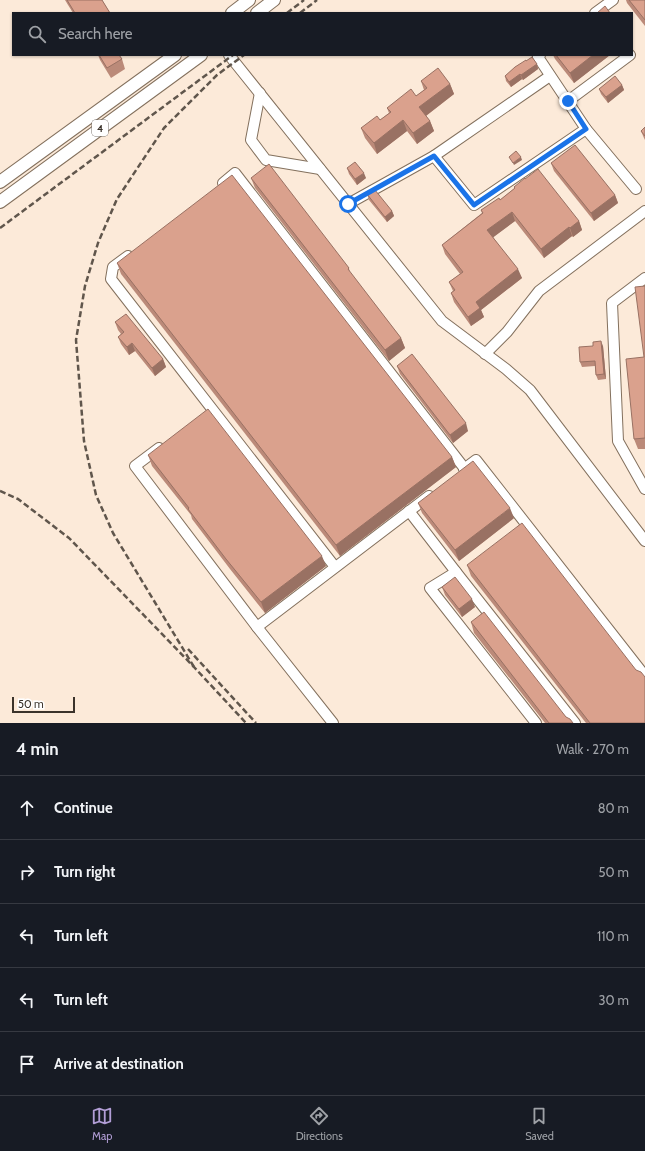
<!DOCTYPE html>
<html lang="en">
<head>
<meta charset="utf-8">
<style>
	body { margin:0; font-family:Cabin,sans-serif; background:#242831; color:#f1f3f6 }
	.scale { position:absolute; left:12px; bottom:10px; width:63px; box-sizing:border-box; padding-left:4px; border:2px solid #3b332b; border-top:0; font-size:11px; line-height:14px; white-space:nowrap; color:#3b332b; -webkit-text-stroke:3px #fff; paint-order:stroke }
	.stop { position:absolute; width:12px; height:12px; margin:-9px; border:3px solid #1a73e8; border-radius:50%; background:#fff }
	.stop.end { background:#1a73e8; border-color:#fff; box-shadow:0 1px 4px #0008 }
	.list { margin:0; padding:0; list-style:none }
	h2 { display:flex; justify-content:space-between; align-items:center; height:52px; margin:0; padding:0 16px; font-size:17px }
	h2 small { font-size:13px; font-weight:400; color:#9ea1a6 }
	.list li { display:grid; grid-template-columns:26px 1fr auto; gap:12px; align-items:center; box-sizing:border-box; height:64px; padding:0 16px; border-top:1px solid #363941 }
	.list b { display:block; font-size:15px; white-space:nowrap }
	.list em { font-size:13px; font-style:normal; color:#9ea1a6 }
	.icon { flex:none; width:22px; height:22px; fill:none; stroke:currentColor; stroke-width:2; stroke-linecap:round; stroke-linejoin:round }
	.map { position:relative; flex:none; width:645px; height:723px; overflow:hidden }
	.search { position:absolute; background:#171b24; box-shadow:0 1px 3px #0004; left:12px; right:12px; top:12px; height:44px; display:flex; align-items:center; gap:10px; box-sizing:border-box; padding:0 14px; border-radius:0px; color:#9ea1a6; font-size:15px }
	.sheet { height:372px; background:#171b24 }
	nav { display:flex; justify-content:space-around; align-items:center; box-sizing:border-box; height:56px; border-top:1px solid #363941; background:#171b24; font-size:11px; color:#9ea1a6 }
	nav a { display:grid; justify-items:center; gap:2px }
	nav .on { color:#b29ed6 }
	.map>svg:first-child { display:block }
</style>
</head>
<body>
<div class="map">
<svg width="645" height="723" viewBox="0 0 645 723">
	<rect width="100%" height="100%" fill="#fcead9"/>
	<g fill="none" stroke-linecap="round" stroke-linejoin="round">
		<!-- minor casing -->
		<g stroke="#83705d" stroke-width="12">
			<g id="minor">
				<path d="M595 13 613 0"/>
				<path d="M229 55 442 321 506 369 530 390 645 541"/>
				<path d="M540 55 538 57 586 129"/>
				<path d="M260 93 251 140 266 160 320 169"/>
				<path d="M568 101 630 55"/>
				<path d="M434 156 550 76"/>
				<path d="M223 183 235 173 465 469"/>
				<path d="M348 204 434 156 474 205 586 129 636 189"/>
				<path d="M128 256 113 267 111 279 335 567"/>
				<path d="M645 278 612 303 618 441 645 489"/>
				<path d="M485 354 507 332 539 291 645 211"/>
				<path d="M159 448 135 466 257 627 333 723"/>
				<path d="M464 469 476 460 645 676"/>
				<path d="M409 511 456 572"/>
				<path d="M257 627 429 496"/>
				<path d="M536 723 430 588 456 572 575 723"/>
			</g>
		</g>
		<!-- major casing -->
		<g stroke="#83705d" stroke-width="14">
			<g id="major">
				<path d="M232 13 249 0"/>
				<path d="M257 13 274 0"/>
				<path d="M0 182 175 55"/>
				<path d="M0 202 201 55"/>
			</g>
		</g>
		<!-- minor -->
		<use href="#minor" stroke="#fff" stroke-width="10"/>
		<!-- major -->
		<use href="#major" stroke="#fff" stroke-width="12"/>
		<!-- rail -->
		<g stroke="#60564c" stroke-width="2.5" stroke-dasharray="6 3" stroke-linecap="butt">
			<path d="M287 13 304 0"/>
			<path d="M300 13 317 0"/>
			<path d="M0 228 233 55"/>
			<path d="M0 491 18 499 69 538 194 667 246 723"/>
			<path d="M188 649 256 723"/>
			<path d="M194 667 113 533 96 495 84 441 76 340 85 286 98 243 117 199 164 128 217 75 244 55"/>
		</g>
	</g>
	<!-- wall -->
	<g fill="#bb8a79">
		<path d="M65 0H102L110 13H73Z"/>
		<path d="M626 0H645V26L627 3Z"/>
		<path d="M98 55H119L122 59 125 69 111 78 100 60Z"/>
		<path d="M553 55H610L574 83 555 59Z"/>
		<path d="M526 61 537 64 538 69 523 80 522 79 511 87 506 81 505 76Z"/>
		<path d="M421 81 450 84 454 94 426 116 430 121 434 131 417 144 407 131 377 154 365 138 361 128 380 120 389 113 387 108 416 96 424 90Z"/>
		<path d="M622 85 624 90 608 103 601 94 599 89Z"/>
		<path d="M645 127V140L644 138 641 131Z"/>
		<path d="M551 163 615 195 618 203 594 221 554 171Z"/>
		<path d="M347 168 366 178 357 185 349 174Z"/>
		<path d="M251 178 349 268 350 273 401 338 405 348 389 361 255 188Z"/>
		<path d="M514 187 579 221 582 230 573 237 572 236 544 258 515 221 493 237 522 278 481 310 484 317 471 326 454 302 451 293 453 291 449 282 460 274 445 254 442 245 482 213 481 210 500 200 515 188Z"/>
		<path d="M367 194 392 211 394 216 387 222 369 200Z"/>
		<path d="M117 263 452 457 456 467 340 556 121 274Z"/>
		<path d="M645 286V449H638L634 439 644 357Z"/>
		<path d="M115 322 163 359 166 367 155 376 135 351 129 355 121 344 118 337 121 334 118 330Z"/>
		<path d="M603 346 606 379 598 380 596 375 595 366 582 367 580 362Z"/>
		<path d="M397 366 468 431 453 443 400 374Z"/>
		<path d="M148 455 326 566 265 613 230 569 192 519 191 515 152 466Z"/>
		<path d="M418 503 514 518 459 561 422 513Z"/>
		<path d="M467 565 636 670 645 723H586L471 576Z"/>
		<path d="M442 587 475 607 462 617 445 595Z"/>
		<path d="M471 622 566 717 573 723H545L474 633Z"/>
	</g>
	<!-- shaded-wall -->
	<g fill="#997163">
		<path d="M593 55H610L574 83 570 73Z"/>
		<path d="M537 64 538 69 523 80 521 75Z"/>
		<path d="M520 74 522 79 511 87 509 82Z"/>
		<path d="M450 84 454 94 423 118 419 107Z"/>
		<path d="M622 85 624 90 608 103 606 97Z"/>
		<path d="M403 120 407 131 377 154 374 143Z"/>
		<path d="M430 121 434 131 417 144 413 133Z"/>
		<path d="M521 157 522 160 514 165 513 163Z"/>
		<path d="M364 173 366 178 357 185 355 179Z"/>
		<path d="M615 195 618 203 594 221 591 213Z"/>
		<path d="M392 211 394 216 387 222 385 217Z"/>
		<path d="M512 212 515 221 491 239 487 230Z"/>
		<path d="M579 221 582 230 573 237 570 228Z"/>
		<path d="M569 227 572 236 544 258 541 249Z"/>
		<path d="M518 269 522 278 481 310 484 317 471 326 468 317 476 302Z"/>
		<path d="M401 338 405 348 389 361 385 350Z"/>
		<path d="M601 341 603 346 606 379 604 374Z"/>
		<path d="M132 343 135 351 129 355 127 347Z"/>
		<path d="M163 359 166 367 155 376 152 368Z"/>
		<path d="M466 423 468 431 453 443 450 435Z"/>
		<path d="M452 457 456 467 340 556 336 545Z"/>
		<path d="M510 508 514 518 459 561 455 550Z"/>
		<path d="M322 556 326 566 265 613 261 602Z"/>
		<path d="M472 599 475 607 462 617 459 609Z"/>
	</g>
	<!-- building -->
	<g fill="#daa18d" stroke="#997163">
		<path d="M67 0H102L110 13H75Z"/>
		<path d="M629 0H645V20Z"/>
		<path d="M605 6 610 13H597Z"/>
		<path d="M99 55H119L122 59 107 68Z"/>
		<path d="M556 55H593L570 73Z"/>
		<path d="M532 57 537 64 521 75 520 74 509 82 505 76 515 67 526 60V61Z"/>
		<path d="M438 68 450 84 419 107 430 121 413 133 403 120 374 143 361 128 377 116 380 120 391 112 387 108 411 89 416 96 427 88 421 81Z"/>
		<path d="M615 76 622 85 606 97 599 89Z"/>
		<path d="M645 127V136L641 131Z"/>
		<path d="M575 145 615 195 591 213 551 163Z"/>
		<path d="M516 151 521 157 513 163 509 157Z"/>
		<path d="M355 162 364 173 355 179 347 168Z"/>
		<path d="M269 164 349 268 348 269 401 338 385 350 251 178Z"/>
		<path d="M538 169 579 221 570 228 569 227 541 249 512 212 487 230 518 269 476 302 480 308 468 317 451 293 455 290 449 282 463 272 442 245 483 213 481 210 499 198 500 200 515 188 514 187 525 178V179Z"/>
		<path d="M232 175 452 457 336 545 117 263Z"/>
		<path d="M375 190 392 211 385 217 367 194Z"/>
		<path d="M645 286V438L634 439 626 359 644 357 635 287Z"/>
		<path d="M126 314 163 359 152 368 132 343 127 347 118 337 124 332 115 322Z"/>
		<path d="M601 341 604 374 596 375 595 361 580 362 579 347 593 346V342Z"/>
		<path d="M412 354 466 423 450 435 397 366Z"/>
		<path d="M208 409 322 556 261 602 226 559 188 509 189 508 148 455Z"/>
		<path d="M473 461 510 508 455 550 418 503Z"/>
		<path d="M522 523 636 670 641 672 645 677V723H590L467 565Z"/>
		<path d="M455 577 472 599 459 609 442 587Z"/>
		<path d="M484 612 566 717 570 719 573 723H549L471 622Z"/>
	</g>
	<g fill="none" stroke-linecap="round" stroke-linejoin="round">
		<!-- route -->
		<path stroke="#1a73e8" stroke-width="5" d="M348 204 434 156 474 205 586 129 568 101"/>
	</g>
	<g text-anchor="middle" stroke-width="3" stroke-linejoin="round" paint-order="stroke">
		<!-- shield labels -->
		<rect fill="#fff" stroke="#76706b" stroke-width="1" x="92" y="120" width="16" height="16" rx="3"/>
		<g font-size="10" font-weight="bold" fill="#3b332b">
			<text x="100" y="132">4</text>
		</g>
	</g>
</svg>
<div class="scale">50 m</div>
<div class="stop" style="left:348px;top:204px"></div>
<div class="stop end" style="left:568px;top:101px"></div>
<div class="search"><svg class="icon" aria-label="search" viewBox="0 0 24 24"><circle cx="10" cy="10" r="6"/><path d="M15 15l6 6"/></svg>Search here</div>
</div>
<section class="sheet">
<h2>4 min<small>Walk · 270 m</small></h2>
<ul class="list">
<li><svg class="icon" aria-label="ahead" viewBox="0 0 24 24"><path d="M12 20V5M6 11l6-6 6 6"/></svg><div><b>Continue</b></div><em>80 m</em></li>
<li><svg class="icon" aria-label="right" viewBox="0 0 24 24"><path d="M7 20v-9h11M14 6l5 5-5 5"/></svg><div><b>Turn right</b></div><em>50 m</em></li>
<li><svg class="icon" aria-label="left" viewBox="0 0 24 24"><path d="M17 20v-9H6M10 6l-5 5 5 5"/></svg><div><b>Turn left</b></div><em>110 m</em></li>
<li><svg class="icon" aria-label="left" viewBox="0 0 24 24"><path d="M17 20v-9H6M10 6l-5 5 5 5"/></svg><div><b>Turn left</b></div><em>30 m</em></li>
<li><svg class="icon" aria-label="arrive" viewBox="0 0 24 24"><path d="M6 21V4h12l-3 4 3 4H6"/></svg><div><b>Arrive at destination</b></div></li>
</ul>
</section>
<nav>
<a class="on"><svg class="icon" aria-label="map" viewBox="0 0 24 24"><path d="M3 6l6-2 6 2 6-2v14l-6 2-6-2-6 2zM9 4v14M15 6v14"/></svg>Map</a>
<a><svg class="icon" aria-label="directions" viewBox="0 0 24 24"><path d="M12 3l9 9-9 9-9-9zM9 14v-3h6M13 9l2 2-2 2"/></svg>Directions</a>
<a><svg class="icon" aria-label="saved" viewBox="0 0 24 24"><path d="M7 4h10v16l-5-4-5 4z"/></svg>Saved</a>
</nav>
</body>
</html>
